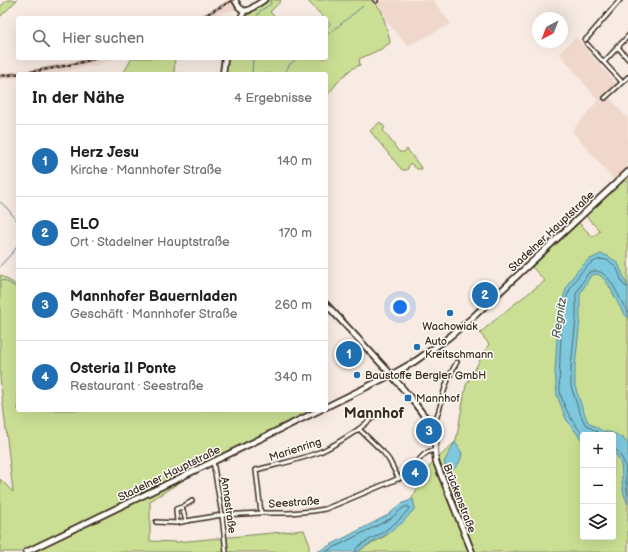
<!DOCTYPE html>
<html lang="de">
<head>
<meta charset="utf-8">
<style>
	body { margin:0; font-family:"Balsamiq Sans",sans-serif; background:#f2f2f2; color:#202124 }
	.controls { position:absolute; right:12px; bottom:12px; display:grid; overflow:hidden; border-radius:4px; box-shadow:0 4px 16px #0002 }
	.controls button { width:36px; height:36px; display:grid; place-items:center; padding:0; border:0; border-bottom:1px solid #e0e0e0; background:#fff; color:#202124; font:20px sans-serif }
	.compass { position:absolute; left:532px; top:12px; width:36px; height:36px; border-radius:50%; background:#fff; box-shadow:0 4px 16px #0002; rotate:222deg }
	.you { position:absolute; left:400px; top:307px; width:14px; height:14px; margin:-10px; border:3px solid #fff; border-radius:50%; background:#1a73e8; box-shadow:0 0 0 6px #1a73e833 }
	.badge { display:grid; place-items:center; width:26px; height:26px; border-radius:50%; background:#1f6fb2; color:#fff; font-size:13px; font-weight:700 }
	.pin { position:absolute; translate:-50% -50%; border:2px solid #fff; box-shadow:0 1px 4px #0006 }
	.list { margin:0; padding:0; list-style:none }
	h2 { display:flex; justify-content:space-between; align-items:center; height:52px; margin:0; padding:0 16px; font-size:17px }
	h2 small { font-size:13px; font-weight:400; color:#757577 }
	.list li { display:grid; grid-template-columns:26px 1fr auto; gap:12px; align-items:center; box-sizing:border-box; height:72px; padding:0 16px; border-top:1px solid #e0e0e0 }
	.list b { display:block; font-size:15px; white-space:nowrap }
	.list p { margin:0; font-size:13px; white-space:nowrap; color:#757577 }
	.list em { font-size:13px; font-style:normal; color:#757577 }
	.icon { flex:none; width:22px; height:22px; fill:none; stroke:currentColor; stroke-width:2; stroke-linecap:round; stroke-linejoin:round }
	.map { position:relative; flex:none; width:628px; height:552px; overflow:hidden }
	.search { position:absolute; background:#fff; box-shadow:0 4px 16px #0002; left:16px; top:16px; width:312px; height:44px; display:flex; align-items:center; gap:10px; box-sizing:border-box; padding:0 14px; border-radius:4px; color:#757577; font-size:15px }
	.panel { position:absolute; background:#fff; box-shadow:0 4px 16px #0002; left:16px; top:72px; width:312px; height:340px; border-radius:4px }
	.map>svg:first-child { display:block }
</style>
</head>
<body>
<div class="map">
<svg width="628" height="552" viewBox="0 0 628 552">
	<rect width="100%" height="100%" fill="#f7ebe3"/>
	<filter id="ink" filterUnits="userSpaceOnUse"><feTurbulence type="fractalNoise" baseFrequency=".025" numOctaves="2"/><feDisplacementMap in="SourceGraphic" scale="8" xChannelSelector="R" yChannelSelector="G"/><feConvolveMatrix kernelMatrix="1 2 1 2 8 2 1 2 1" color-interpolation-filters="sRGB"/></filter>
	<g filter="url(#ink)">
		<!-- built -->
		<g fill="#f0d7cb">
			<path d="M229 0H241L235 4 237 9 219 14 213 18H196Z"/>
			<path d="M372 0H433L451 24 408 46 383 18 381 10Z"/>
			<path d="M576 37 618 86 607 95 628 119V176L618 185 572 131 598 100 559 53Z"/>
			<path d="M82 58H117L95 65 65 71 49 74H18V78L0 80V73L33 69 58 64Z"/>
		</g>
		<!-- green -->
		<g fill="#cadf94" stroke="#828459" fill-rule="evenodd">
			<path d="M7 0H17L0 17V7Z"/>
			<path d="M269 0H281L279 3 270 12 276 18H244Z"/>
			<path d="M307 0H372L381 10 389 36 390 43 381 49 359 59 360 65C345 70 336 85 326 97V74H223L225 58H326V27L330 24 326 20V18H324Z"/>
			<path d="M132 58H175L174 74H123Z"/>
			<path d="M380 122 385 128 383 130 399 152H404L407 149 422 169H417L410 163 407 170H402L370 131Z"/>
			<path d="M628 176V552H520L516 551 514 552H358C366 545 376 542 385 536 397 528 406 518 415 508L412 498 430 466 456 441 466 385 489 344 480 333C500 315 523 297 545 281L532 267 579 223 593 237 600 231 584 214ZM583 435H613V537H583Z"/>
			<path d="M0 275 18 286V410H319L214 461 150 501V541L177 542 241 536 304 530 309 543V552H0V479L13 492 0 377Z"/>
		</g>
		<!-- water -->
		<g fill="#7dc8dd" stroke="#638991">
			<path d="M601 254 608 256 618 263 628 287V318C625 315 622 311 620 307 613 295 610 282 598 274L591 275 580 294V320L575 367V386L583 410 588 422 602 431 613 433 624 439 628 444V504C624 496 622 488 622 479 621 468 623 461 613 452V435H583V440L581 439 566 419 557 395 555 371 558 324 563 298 568 284 577 271 588 260Z"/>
			<path d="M455 442 462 453C461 462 457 468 449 472 445 470 445 466 444 462Z"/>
			<path d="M413 499 415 508 402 523 384 536 364 547 358 552H317L388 515 401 504Z"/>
		</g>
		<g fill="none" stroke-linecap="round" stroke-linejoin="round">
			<!-- shore -->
			<g stroke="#55696a" stroke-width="1">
				<path d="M583 435C573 422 566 412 561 396 558 385 560 367 560 356 561 337 561 317 566 299 571 283 595 245 614 265 619 269 620 279 623 284L625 286 628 287"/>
				<path d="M604 435 600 434 585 424 579 411 571 386V366L576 319V294L588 273C609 262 618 300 628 312"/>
				<path d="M613 450C617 450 618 451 620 455 627 465 625 468 626 479 626 484 627 490 628 495"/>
				<path d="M325 552 390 519 403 508 407 506 409 507V509L399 520 382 533 362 544 358 547 356 549V552"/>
			</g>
			<!-- stream -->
			<g stroke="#638991" stroke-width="1">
				<path d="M256 18 260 11 271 4 270 0"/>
				<path d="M326 36 363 6"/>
				<path d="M252 74 253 58"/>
				<path d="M284 74 290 64 298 58"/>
				<path d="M0 202 7 208 18 222"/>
				<path d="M0 266 14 251 18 245"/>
				<path d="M0 280 5 281 18 288"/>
			</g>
			<!-- street casing -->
			<g stroke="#3b2a1e" stroke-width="6">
				<g id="street">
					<path d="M375 0 376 1"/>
					<path d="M585 40 589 36 620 0"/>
					<path d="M587 44 622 82"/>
					<path d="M617 46 628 59"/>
					<path d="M604 62 628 36"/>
					<path d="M605 98 628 77"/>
					<path d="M433 425C440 413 441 401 445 388 448 379 452 370 457 362"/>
					<path d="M359 429 375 416"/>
					<path d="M213 461 222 515 226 552"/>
					<path d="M182 507 186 521 177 523 176 509 182 507 192 501"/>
					<path d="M261 513 256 470C278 464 301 460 322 451 335 445 347 437 359 429L383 452 389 460 399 479"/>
					<path d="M186 521 222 515 261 513H289L313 511 325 509 340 503 402 477C413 471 420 455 428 452 430 451 433 451 435 450"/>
					<path d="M156 522 177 523"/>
				</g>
			</g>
			<!-- secondary casing -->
			<g stroke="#3b2a1e" stroke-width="8">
				<g id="secondary">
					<path d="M235 0 239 7 244 11"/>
					<path d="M244 11 249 10 264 0"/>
					<path d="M241 18 244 11"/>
					<path d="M223 74 225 58"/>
					<path d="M326 304 387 370 410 397 422 413 433 425 436 431 435 450 436 462 472 552"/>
					<path d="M326 407 391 375 414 362 448 338 473 317 628 172"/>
					<path d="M26 552 320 410"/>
				</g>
			</g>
			<!-- street -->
			<use href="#street" stroke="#fdfcf7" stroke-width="3"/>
			<!-- secondary -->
			<use href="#secondary" stroke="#fdfcf7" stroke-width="4.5"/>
			<!-- rail casing -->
			<g stroke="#3b2a1e" stroke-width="2.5">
				<g id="rail">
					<path d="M200 18 233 0"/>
					<path d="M0 76C33 72 66 67 98 58"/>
				</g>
			</g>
			<!-- rail -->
			<use href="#rail" stroke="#fdfcf7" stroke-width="1" stroke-dasharray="3" stroke-linecap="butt"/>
		</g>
	</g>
	<!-- markers -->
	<g fill="#1f6fb2" stroke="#fdfcf7" stroke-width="1.5">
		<circle cx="450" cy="313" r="4"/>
		<circle cx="417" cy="347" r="4"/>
		<circle cx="357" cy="375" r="4"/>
		<rect x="404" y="394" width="8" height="8" rx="2"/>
	</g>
	<g text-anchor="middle" stroke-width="3" stroke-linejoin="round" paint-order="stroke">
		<!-- street labels -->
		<g font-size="11" fill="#3b2a1e" stroke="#fdfcf7">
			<text transform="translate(551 231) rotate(-43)" y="4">Stadelner Hauptstraße</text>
			<text transform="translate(295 449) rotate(-18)" y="4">Marienring</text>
			<text transform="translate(169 473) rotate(-26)" y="4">Stadelner Hauptstraße</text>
			<text transform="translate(460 498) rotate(69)" y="4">Brückenstraße</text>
			<text transform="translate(294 502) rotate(-4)" y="4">Seestraße</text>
			<text transform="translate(229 505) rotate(82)" y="4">Annastraße</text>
		</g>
		<!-- poi labels -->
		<g font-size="11" fill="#3b2a1e" stroke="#fdfcf7" text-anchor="start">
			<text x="450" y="330" text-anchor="middle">Wachowiak</text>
			<text x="425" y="345">Auto<tspan x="425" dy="13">Kreitschmann</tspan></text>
			<text x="365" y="379">Baustoffe Bergler GmbH</text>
			<text x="416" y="402">Mannhof</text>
		</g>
		<!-- water labels -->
		<g font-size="12" font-style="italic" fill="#4f5957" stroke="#fdfcf7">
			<text transform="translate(559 318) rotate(-81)" y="4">Regnitz</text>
		</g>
		<!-- district labels -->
		<g font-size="15" font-weight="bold" fill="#3b2a1e" stroke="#fdfcf7">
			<text x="374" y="418">Mannhof</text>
		</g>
	</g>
</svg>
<div class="controls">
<button>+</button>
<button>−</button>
<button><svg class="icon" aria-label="layers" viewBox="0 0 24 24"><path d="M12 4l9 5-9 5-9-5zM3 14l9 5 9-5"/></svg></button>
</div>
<svg class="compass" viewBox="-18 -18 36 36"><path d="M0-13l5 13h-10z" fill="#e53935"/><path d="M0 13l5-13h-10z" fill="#757577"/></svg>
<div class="you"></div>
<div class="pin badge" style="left:349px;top:354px">1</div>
<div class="pin badge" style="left:485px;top:295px">2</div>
<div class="pin badge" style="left:429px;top:431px">3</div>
<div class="pin badge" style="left:415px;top:473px">4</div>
<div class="search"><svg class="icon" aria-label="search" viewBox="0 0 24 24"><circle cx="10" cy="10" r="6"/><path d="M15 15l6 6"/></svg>Hier suchen</div>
<section class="panel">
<h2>In der Nähe<small>4 Ergebnisse</small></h2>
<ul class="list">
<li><span class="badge">1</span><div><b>Herz Jesu</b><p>Kirche · Mannhofer Straße</p></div><em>140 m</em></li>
<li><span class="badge">2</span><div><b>ELO</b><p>Ort · Stadelner Hauptstraße</p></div><em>170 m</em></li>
<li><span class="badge">3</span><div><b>Mannhofer Bauernladen</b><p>Geschäft · Mannhofer Straße</p></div><em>260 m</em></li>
<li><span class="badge">4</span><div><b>Osteria Il Ponte</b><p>Restaurant · Seestraße</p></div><em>340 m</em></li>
</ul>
</section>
</div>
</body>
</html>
